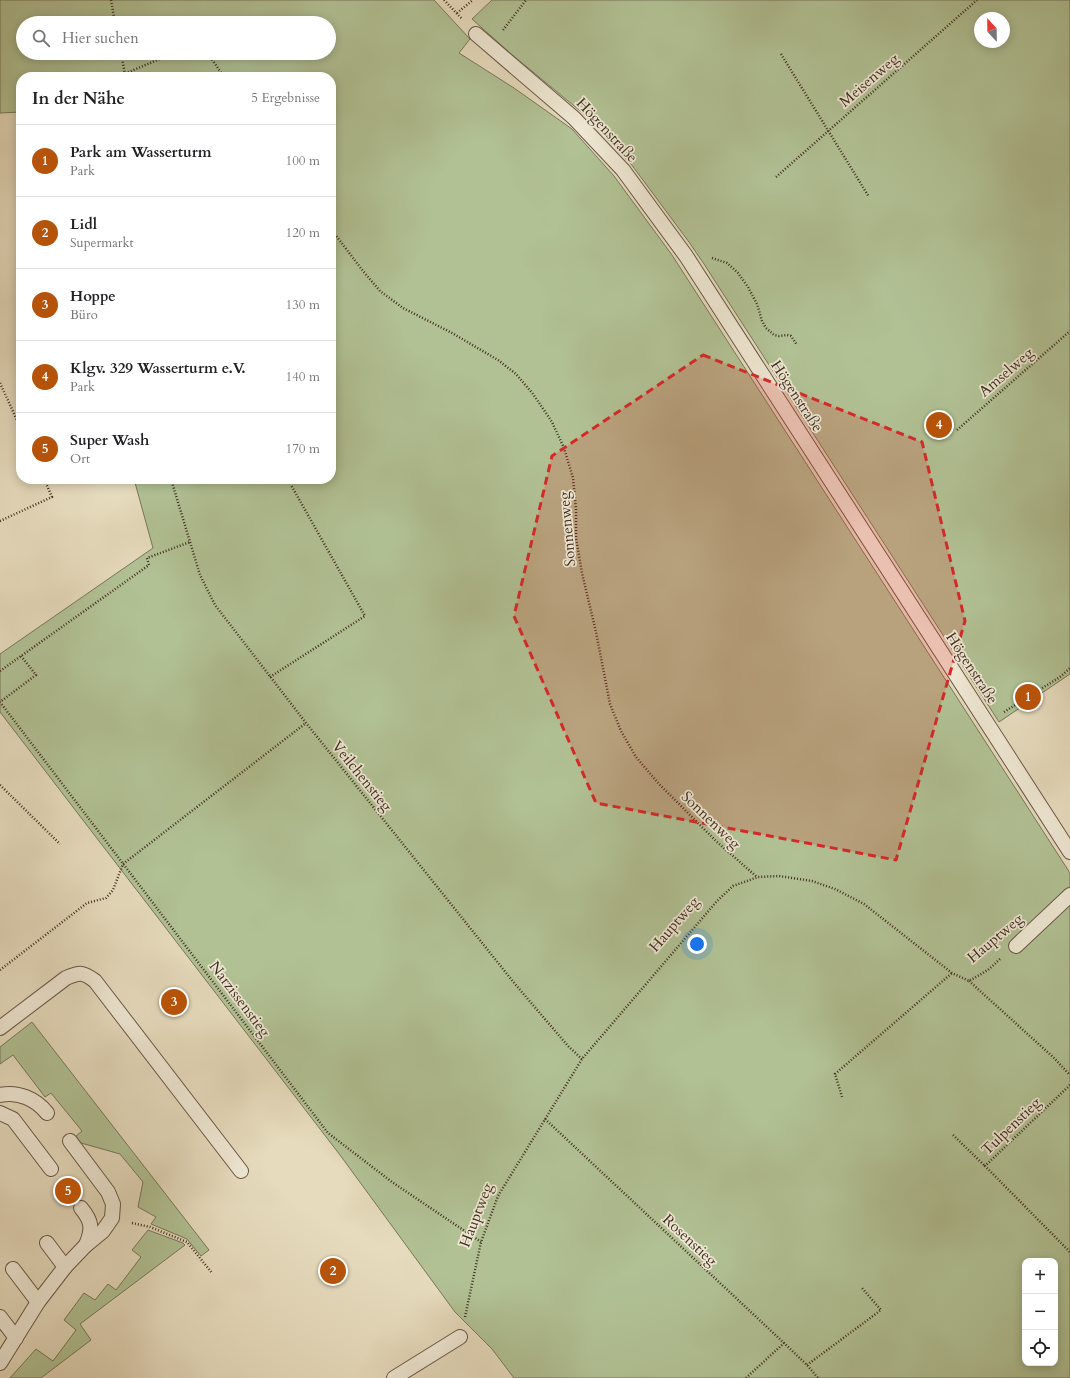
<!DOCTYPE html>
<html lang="de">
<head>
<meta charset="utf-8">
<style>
	body { margin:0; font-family:Cardo,serif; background:#f2f2f2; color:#202124 }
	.controls { position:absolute; right:12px; bottom:12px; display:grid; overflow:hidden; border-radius:8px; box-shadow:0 2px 10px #0003 }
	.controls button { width:36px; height:36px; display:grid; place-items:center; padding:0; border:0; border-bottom:1px solid #e0e0e0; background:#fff; color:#202124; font:20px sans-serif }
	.compass { position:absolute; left:974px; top:12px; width:36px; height:36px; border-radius:50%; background:#fff; box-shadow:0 2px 10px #0003; rotate:338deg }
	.you { position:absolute; left:697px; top:944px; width:14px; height:14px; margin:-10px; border:3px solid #fff; border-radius:50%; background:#1a73e8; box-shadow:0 0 0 6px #1a73e833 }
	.badge { display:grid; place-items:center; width:26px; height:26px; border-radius:50%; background:#b45309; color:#fff; font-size:13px; font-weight:700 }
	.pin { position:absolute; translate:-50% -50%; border:2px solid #fff; box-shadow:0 1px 4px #0006 }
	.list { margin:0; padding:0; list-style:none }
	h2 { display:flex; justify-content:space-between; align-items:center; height:52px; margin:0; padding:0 16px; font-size:17px }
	h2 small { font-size:13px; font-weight:400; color:#757577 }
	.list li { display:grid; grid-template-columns:26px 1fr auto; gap:12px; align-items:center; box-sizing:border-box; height:72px; padding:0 16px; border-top:1px solid #e0e0e0 }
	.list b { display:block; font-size:15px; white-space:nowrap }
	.list p { margin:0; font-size:13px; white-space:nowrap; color:#757577 }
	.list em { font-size:13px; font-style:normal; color:#757577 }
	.icon { flex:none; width:22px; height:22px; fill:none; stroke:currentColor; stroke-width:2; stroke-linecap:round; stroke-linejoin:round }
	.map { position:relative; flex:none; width:1070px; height:1378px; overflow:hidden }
	.search { position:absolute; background:#fff; box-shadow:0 2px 10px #0003; left:16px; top:16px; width:320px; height:44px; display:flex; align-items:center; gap:10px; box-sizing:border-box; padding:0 14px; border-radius:22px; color:#757577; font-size:15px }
	.panel { position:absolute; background:#fff; box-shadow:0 2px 10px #0003; left:16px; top:72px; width:320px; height:412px; border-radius:16px }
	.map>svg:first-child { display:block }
</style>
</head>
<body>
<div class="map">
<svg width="1070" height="1378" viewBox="0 0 1070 1378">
	<rect width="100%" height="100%" fill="#e6dbbd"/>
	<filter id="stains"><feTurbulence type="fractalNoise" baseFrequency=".005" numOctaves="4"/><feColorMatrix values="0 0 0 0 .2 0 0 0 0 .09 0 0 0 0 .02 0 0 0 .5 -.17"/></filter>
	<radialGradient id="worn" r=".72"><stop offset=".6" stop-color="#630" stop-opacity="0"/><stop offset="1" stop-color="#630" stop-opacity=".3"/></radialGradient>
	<!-- green -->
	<g fill="#b1c194" stroke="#78775a" fill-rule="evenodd">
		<path d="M0 0H434L470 39 459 53 514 88 572 129 614 176 672 255 1070 873V1378H514L492 1349 455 1312 340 1155 0 712V654L153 548 134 479H331V77H21V112L0 113ZM23 23H329V53H23ZM1025 1261H1055V1363H1025Z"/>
		<path d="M492 0H1070V674L999 722 704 264 689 242 631 164 585 115 510 53 472 19ZM980 18H1004V42H980Z"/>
		<path d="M32 1022 209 1250 201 1256 187 1239 151 1224 156 1217 138 1207 143 1182 120 1154 81 1143 76 1136 82 1131 51 1093 45 1097 13 1055 0 1064V1047Z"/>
		<path d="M148 1230 183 1243 185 1245 80 1324 91 1340 41 1378H10L36 1349 53 1361 76 1330 64 1320 84 1293 95 1300 108 1284 116 1290 141 1257 132 1250Z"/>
	</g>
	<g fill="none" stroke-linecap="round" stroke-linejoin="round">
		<!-- lane casing -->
		<g stroke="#6a5848" stroke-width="16">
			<g id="lane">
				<path d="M476 34 574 118 623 170 686 256 1070 852"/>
				<path d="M1016 946 1070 895"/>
				<path d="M0 1028 66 978C80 972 83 972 95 981L241 1171"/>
				<path d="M0 1095C18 1091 36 1099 47 1113"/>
				<path d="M0 1113 13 1119 51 1169"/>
				<path d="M81 1208C92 1221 93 1229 86 1245"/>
				<path d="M65 1267 86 1245 103 1231 112 1218 113 1204 108 1192 70 1141"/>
				<path d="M13 1269 38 1302"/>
				<path d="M0 1317 16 1338"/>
				<path d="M0 1363 38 1302 65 1267 47 1243"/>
				<path d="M394 1378 460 1337"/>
			</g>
		</g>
		<!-- path -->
		<g stroke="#402d21" stroke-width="2.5" stroke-dasharray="1 2" stroke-linecap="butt">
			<path d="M111 0 115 23"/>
			<path d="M444 0 462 19"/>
			<path d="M457 13 473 0"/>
			<path d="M503 30 526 0"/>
			<path d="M121 53 125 74"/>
			<path d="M206 53 211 58 224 77"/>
			<path d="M781 54 869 197"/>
			<path d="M117 77 174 53"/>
			<path d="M776 177 977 0"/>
			<path d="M331 229 363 271 380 291 403 308 452 333 498 360 516 374 533 394 552 422 564 448 573 478 576 509V538L582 573 596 632 610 704 621 731 636 757 659 784 717 842 757 877"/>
			<path d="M712 258 727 263 738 273 748 287 757 304 762 321 766 328 774 335 779 336 787 335 791 336 797 345"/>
			<path d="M0 383 21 429"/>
			<path d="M957 430 1070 331"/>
			<path d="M171 479 200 575 215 605 306 723 515 984 568 1046 582 1059"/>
			<path d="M0 521 52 497 44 479"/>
			<path d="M21 656 36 675 0 702 328 1133 392 1182 481 1242"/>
			<path d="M0 671 149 565 147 558 190 542"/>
			<path d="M270 677 365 616 291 485"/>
			<path d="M1004 712 1060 677 1070 668"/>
			<path d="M0 785 60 844"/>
			<path d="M0 970 87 903 106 898 113 890 123 864 306 723"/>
			<path d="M969 981 1053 1057 1070 1075"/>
			<path d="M1070 1085 985 1166 1070 1252"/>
			<path d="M842 1097 835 1074 952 973"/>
			<path d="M545 1119 784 1343 807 1365 818 1378"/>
			<path d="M953 1135 985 1166"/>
			<path d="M132 1223 150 1227 187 1242 212 1273"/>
			<path d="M465 1317 481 1242 498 1196 582 1059 717 901 733 886 758 877 779 876 812 881 835 889 864 904 952 973 969 981 988 970 1000 959"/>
			<path d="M807 1365 881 1310 862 1288"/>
			<path d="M746 1378 784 1343"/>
		</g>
		<!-- lane -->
		<use href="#lane" stroke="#efe8d4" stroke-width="14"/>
	</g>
	<!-- marked area -->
	<path fill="#d62828" fill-opacity="0.2" stroke="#d62828" stroke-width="3" stroke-dasharray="8 5" stroke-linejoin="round" d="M703 355 922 442 965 621 896 860 596 803 514 616 552 456Z"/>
	<g text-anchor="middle" stroke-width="3.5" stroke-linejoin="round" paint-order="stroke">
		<!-- street labels -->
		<g font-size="15" fill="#402d21" stroke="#efe8d4">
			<text transform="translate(869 80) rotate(-41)" y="5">Meisenweg</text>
			<text transform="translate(607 130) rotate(47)" y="5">Högenstraße</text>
			<text transform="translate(1006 372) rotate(-41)" y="5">Amselweg</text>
			<text transform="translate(797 396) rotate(57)" y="5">Högenstraße</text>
			<text transform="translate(567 529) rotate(-95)" y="5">Sonnenweg</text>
			<text transform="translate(972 668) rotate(57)" y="5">Högenstraße</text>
			<text transform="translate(362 776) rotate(51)" y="5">Veilchenstieg</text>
			<text transform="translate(711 820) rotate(44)" y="5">Sonnenweg</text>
			<text transform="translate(674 924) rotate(-49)" y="5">Hauptweg</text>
			<text transform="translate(995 938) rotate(-40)" y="5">Hauptweg</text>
			<text transform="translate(240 999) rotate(53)" y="5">Narzissenstieg</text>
			<text transform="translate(1011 1126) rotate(-44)" y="5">Tulpenstieg</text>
			<text transform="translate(476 1215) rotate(-69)" y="5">Hauptweg</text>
			<text transform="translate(690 1240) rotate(43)" y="5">Rosenstieg</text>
		</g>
	</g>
	<rect width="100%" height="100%" filter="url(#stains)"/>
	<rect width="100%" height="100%" fill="url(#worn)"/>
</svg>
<div class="controls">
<button>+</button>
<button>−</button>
<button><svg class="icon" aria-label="locate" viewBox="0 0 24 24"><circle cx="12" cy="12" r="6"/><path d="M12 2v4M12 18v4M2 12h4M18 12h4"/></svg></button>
</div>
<svg class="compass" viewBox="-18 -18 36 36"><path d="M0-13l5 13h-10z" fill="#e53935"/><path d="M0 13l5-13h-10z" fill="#757577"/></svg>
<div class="you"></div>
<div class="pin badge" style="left:1028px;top:697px">1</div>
<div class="pin badge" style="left:333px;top:1271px">2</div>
<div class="pin badge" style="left:174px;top:1002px">3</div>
<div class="pin badge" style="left:939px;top:425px">4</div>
<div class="pin badge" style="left:68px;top:1191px">5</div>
<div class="search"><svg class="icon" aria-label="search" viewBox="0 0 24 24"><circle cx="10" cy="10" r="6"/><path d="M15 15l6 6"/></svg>Hier suchen</div>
<section class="panel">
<h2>In der Nähe<small>5 Ergebnisse</small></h2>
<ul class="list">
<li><span class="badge">1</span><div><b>Park am Wasserturm</b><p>Park</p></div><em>100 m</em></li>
<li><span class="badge">2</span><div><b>Lidl</b><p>Supermarkt</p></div><em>120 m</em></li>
<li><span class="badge">3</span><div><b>Hoppe</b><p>Büro</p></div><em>130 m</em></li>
<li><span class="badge">4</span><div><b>Klgv. 329 Wasserturm e.V.</b><p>Park</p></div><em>140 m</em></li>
<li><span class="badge">5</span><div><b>Super Wash</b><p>Ort</p></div><em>170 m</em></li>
</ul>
</section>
</div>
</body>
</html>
